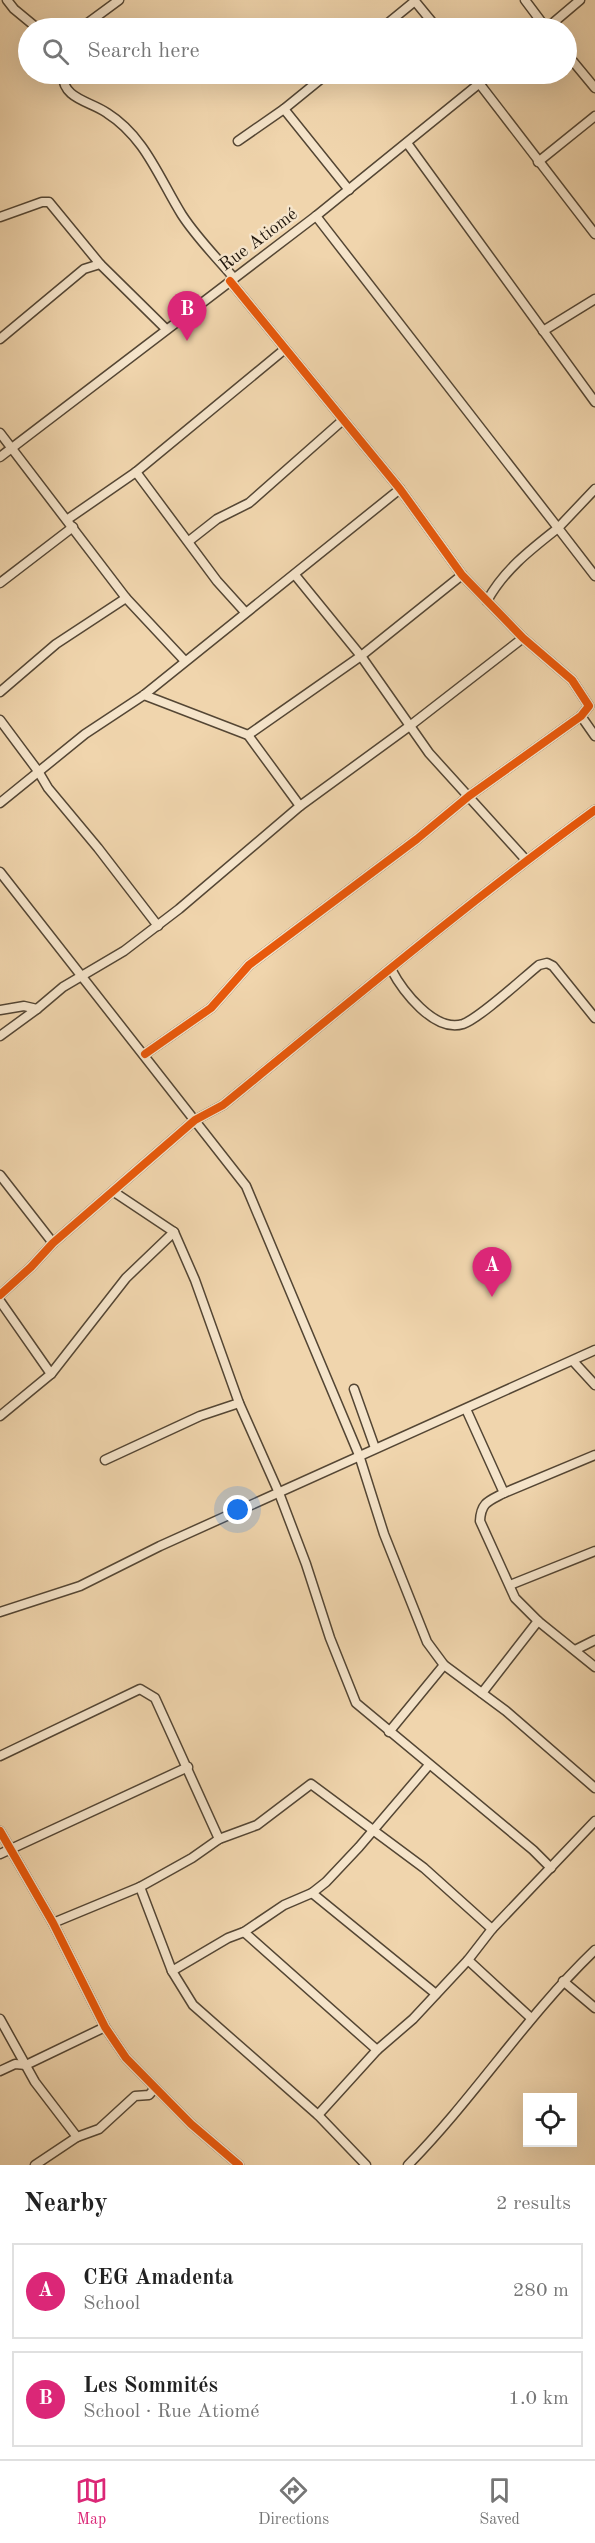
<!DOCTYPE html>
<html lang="en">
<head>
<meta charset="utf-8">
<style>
	body { margin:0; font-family:"Old Standard TT",serif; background:#f6f6f6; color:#222 }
	.controls { position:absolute; right:18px; bottom:18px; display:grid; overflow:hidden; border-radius:0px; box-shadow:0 6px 24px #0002 }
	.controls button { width:54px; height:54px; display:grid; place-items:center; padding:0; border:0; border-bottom:2px solid #e0e0e0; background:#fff; color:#222; font:30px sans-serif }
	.you { position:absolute; left:238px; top:1510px; width:21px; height:21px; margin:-15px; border:4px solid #fff; border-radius:50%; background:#1a73e8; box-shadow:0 0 0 9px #1a73e833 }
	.badge { display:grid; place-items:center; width:39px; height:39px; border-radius:50%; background:#db2777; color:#fff; font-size:20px; font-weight:700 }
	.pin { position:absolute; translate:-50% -50px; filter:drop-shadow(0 2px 3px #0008) }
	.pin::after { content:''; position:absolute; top:32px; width:21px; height:18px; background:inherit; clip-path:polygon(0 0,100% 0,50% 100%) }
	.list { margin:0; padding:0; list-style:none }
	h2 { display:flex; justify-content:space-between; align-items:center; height:78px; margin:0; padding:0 24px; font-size:26px }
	h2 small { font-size:20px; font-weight:400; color:#767676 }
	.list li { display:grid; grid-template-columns:39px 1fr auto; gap:18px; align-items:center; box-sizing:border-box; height:96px; margin:0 12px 12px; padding:0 12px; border:2px solid #e0e0e0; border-radius:0px }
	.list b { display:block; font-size:22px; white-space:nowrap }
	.list p { margin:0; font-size:20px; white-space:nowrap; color:#767676 }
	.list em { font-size:20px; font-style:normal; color:#767676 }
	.icon { flex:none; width:33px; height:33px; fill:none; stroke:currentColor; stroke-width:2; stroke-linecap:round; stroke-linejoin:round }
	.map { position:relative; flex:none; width:595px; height:2165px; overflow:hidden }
	.search { position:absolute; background:#fff; box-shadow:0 6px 24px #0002; left:18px; right:18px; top:18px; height:66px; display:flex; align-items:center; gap:15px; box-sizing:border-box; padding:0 21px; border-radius:33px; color:#767676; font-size:22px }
	.sheet { height:294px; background:#fff }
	nav { display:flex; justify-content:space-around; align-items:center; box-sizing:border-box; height:84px; border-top:2px solid #e0e0e0; background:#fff; font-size:16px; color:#767676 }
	nav a { display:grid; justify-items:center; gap:3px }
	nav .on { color:#db2777 }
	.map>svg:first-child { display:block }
</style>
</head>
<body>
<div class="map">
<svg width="595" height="2165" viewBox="0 0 595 2165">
	<rect width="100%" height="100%" fill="#f0d5ad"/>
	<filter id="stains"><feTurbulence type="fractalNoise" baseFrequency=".00333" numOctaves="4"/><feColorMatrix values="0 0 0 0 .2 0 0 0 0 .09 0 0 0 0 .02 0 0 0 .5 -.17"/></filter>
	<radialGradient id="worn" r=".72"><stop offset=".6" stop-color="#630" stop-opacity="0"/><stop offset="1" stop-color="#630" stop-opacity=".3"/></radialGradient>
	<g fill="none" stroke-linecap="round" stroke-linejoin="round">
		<!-- minor casing -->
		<g stroke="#544634" stroke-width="11">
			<g id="minor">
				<path d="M7 0 14 9 37 28"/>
				<path d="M414 0 437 28"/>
				<path d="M525 0 546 28"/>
				<path d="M81 28 119 0"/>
				<path d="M382 28 415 1"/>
				<path d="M547 28 580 0"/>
				<path d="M566 53 595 88"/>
				<path d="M63 74C62 99 90 101 107 113 145 137 159 178 182 215 197 238 217 258 234 278"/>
				<path d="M472 74 595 234"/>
				<path d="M284 109 349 190"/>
				<path d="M238 141 284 109 327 74"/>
				<path d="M407 143 595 402"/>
				<path d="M538 162 595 116"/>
				<path d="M316 216 558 528C530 550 504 570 487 601"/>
				<path d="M0 217 42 202H49L100 264"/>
				<path d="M543 331 595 299"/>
				<path d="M0 339 84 269 100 264 166 329"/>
				<path d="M0 433 126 598 184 660"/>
				<path d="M0 457 316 216 491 74"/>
				<path d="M136 472 217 581 245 612"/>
				<path d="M595 489 558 528 595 576"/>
				<path d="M68 519 136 472 285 349"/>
				<path d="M189 541 217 519 249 503 343 420"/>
				<path d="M295 575 361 656 429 753 526 860"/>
				<path d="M0 583 73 527"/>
				<path d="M0 692 56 644 126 598"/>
				<path d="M144 695 248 735 300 806"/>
				<path d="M581 716 595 736"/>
				<path d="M0 720 38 771 48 788 98 848 158 926"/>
				<path d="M248 735 361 656 462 575"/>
				<path d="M0 803 85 734 144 695 400 489"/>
				<path d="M0 872 246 1186 359 1455 384 1534 427 1642 444 1665 506 1711 595 1788"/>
				<path d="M391 969C402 990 434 1033 463 1024 480 1018 523 978 539 965L547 963 553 966 595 1018"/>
				<path d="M0 1010 24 1006 37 1009 63 987 124 951 179 909 300 806 411 725 523 638"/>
				<path d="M0 1036 37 1009"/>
				<path d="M145 1054 211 1008 249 965 417 839 469 796 581 716 589 706 572 680 523 638 462 575 400 489 230 281"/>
				<path d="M0 1175 53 1243"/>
				<path d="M114 1192 174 1232 195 1280 239 1403 279 1493 306 1564 330 1638 356 1703 533 1850 551 1868"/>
				<path d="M0 1295 31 1267 53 1243 195 1120 223 1105C346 1005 467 903 595 810"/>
				<path d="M0 1301 51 1374"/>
				<path d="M573 1361 595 1385"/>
				<path d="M354 1389 375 1448"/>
				<path d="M466 1409 504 1493C489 1501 481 1502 480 1521L515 1598 538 1621 595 1667"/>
				<path d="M0 1416 51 1374 126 1278 174 1232"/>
				<path d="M105 1460 200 1416 239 1403"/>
				<path d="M504 1493 595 1455"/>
				<path d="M510 1585 595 1551"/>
				<path d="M0 1612 80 1586 160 1546 595 1350"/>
				<path d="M575 1650 595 1640"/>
				<path d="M482 1693 538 1621"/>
				<path d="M389 1732 444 1665"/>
				<path d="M0 1756 140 1689 155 1698 219 1839"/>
				<path d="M0 1831 53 1923 105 2027 126 2058 191 2124 239 2165"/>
				<path d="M0 1854 188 1767"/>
				<path d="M140 1887 172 1971 193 2005 318 2115 366 2165"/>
				<path d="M312 1893 436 1994"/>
				<path d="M53 1923 140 1887 192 1858 219 1839 257 1825 311 1784 424 1868 492 1929"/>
				<path d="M244 1932 377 2050"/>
				<path d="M468 1960 531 2018"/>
				<path d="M172 1971 228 1938 244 1932 284 1905 312 1893 326 1882 359 1847 429 1765"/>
				<path d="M563 1981 595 2008"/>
				<path d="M0 2019 35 2082 77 2137 99 2129 135 2096 149 2095 155 2088"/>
				<path d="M0 2071 15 2064 26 2065 105 2027"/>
				<path d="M318 2115 377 2050 413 2019 468 1960 492 1929 595 1821"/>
				<path d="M35 2165 77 2137"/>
				<path d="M408 2165C475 2097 526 2016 595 1950"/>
			</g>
		</g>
		<!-- minor -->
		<use href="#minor" stroke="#f5e4ca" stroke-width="8"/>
		<!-- cycleway casing -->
		<g stroke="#f5e4ca" stroke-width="11">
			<g id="cycleway">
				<path d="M145 1054 211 1008 249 965 417 839 469 796 581 716 589 706 572 680 523 638 462 575 400 489 230 281"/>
				<path d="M0 1295 31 1267 53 1243 195 1120 223 1105C346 1005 467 903 595 810"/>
				<path d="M0 1831 53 1923 105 2027 126 2058 191 2124 239 2165"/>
			</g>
		</g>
		<!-- cycleway -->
		<use href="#cycleway" stroke="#e8590c" stroke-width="8"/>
	</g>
	<g text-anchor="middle" stroke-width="5" stroke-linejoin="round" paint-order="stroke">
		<!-- street labels -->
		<g font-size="18" fill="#20160c" stroke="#f5e4ca">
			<text transform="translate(258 239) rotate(-37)" y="6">Rue Atiomé</text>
		</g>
	</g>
	<rect width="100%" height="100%" filter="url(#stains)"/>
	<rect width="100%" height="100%" fill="url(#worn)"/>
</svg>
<div class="controls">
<button><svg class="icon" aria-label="locate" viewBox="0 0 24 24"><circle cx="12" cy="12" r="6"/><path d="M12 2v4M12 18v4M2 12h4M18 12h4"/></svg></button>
</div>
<div class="you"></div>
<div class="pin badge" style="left:492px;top:1297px">A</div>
<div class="pin badge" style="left:187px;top:341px">B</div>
<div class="search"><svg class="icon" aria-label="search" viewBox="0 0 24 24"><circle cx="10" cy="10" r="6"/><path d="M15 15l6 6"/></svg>Search here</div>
</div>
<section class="sheet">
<h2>Nearby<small>2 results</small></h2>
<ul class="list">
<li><span class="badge">A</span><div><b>CEG Amadenta</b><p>School</p></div><em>280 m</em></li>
<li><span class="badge">B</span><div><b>Les Sommités</b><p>School · Rue Atiomé</p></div><em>1.0 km</em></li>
</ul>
</section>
<nav>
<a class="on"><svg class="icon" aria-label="map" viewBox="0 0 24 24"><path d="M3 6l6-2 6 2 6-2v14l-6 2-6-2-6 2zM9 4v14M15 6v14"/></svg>Map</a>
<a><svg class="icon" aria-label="directions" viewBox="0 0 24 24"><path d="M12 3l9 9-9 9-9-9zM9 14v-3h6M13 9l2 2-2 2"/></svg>Directions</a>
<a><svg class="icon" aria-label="saved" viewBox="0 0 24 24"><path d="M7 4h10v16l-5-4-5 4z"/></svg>Saved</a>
</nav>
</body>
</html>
